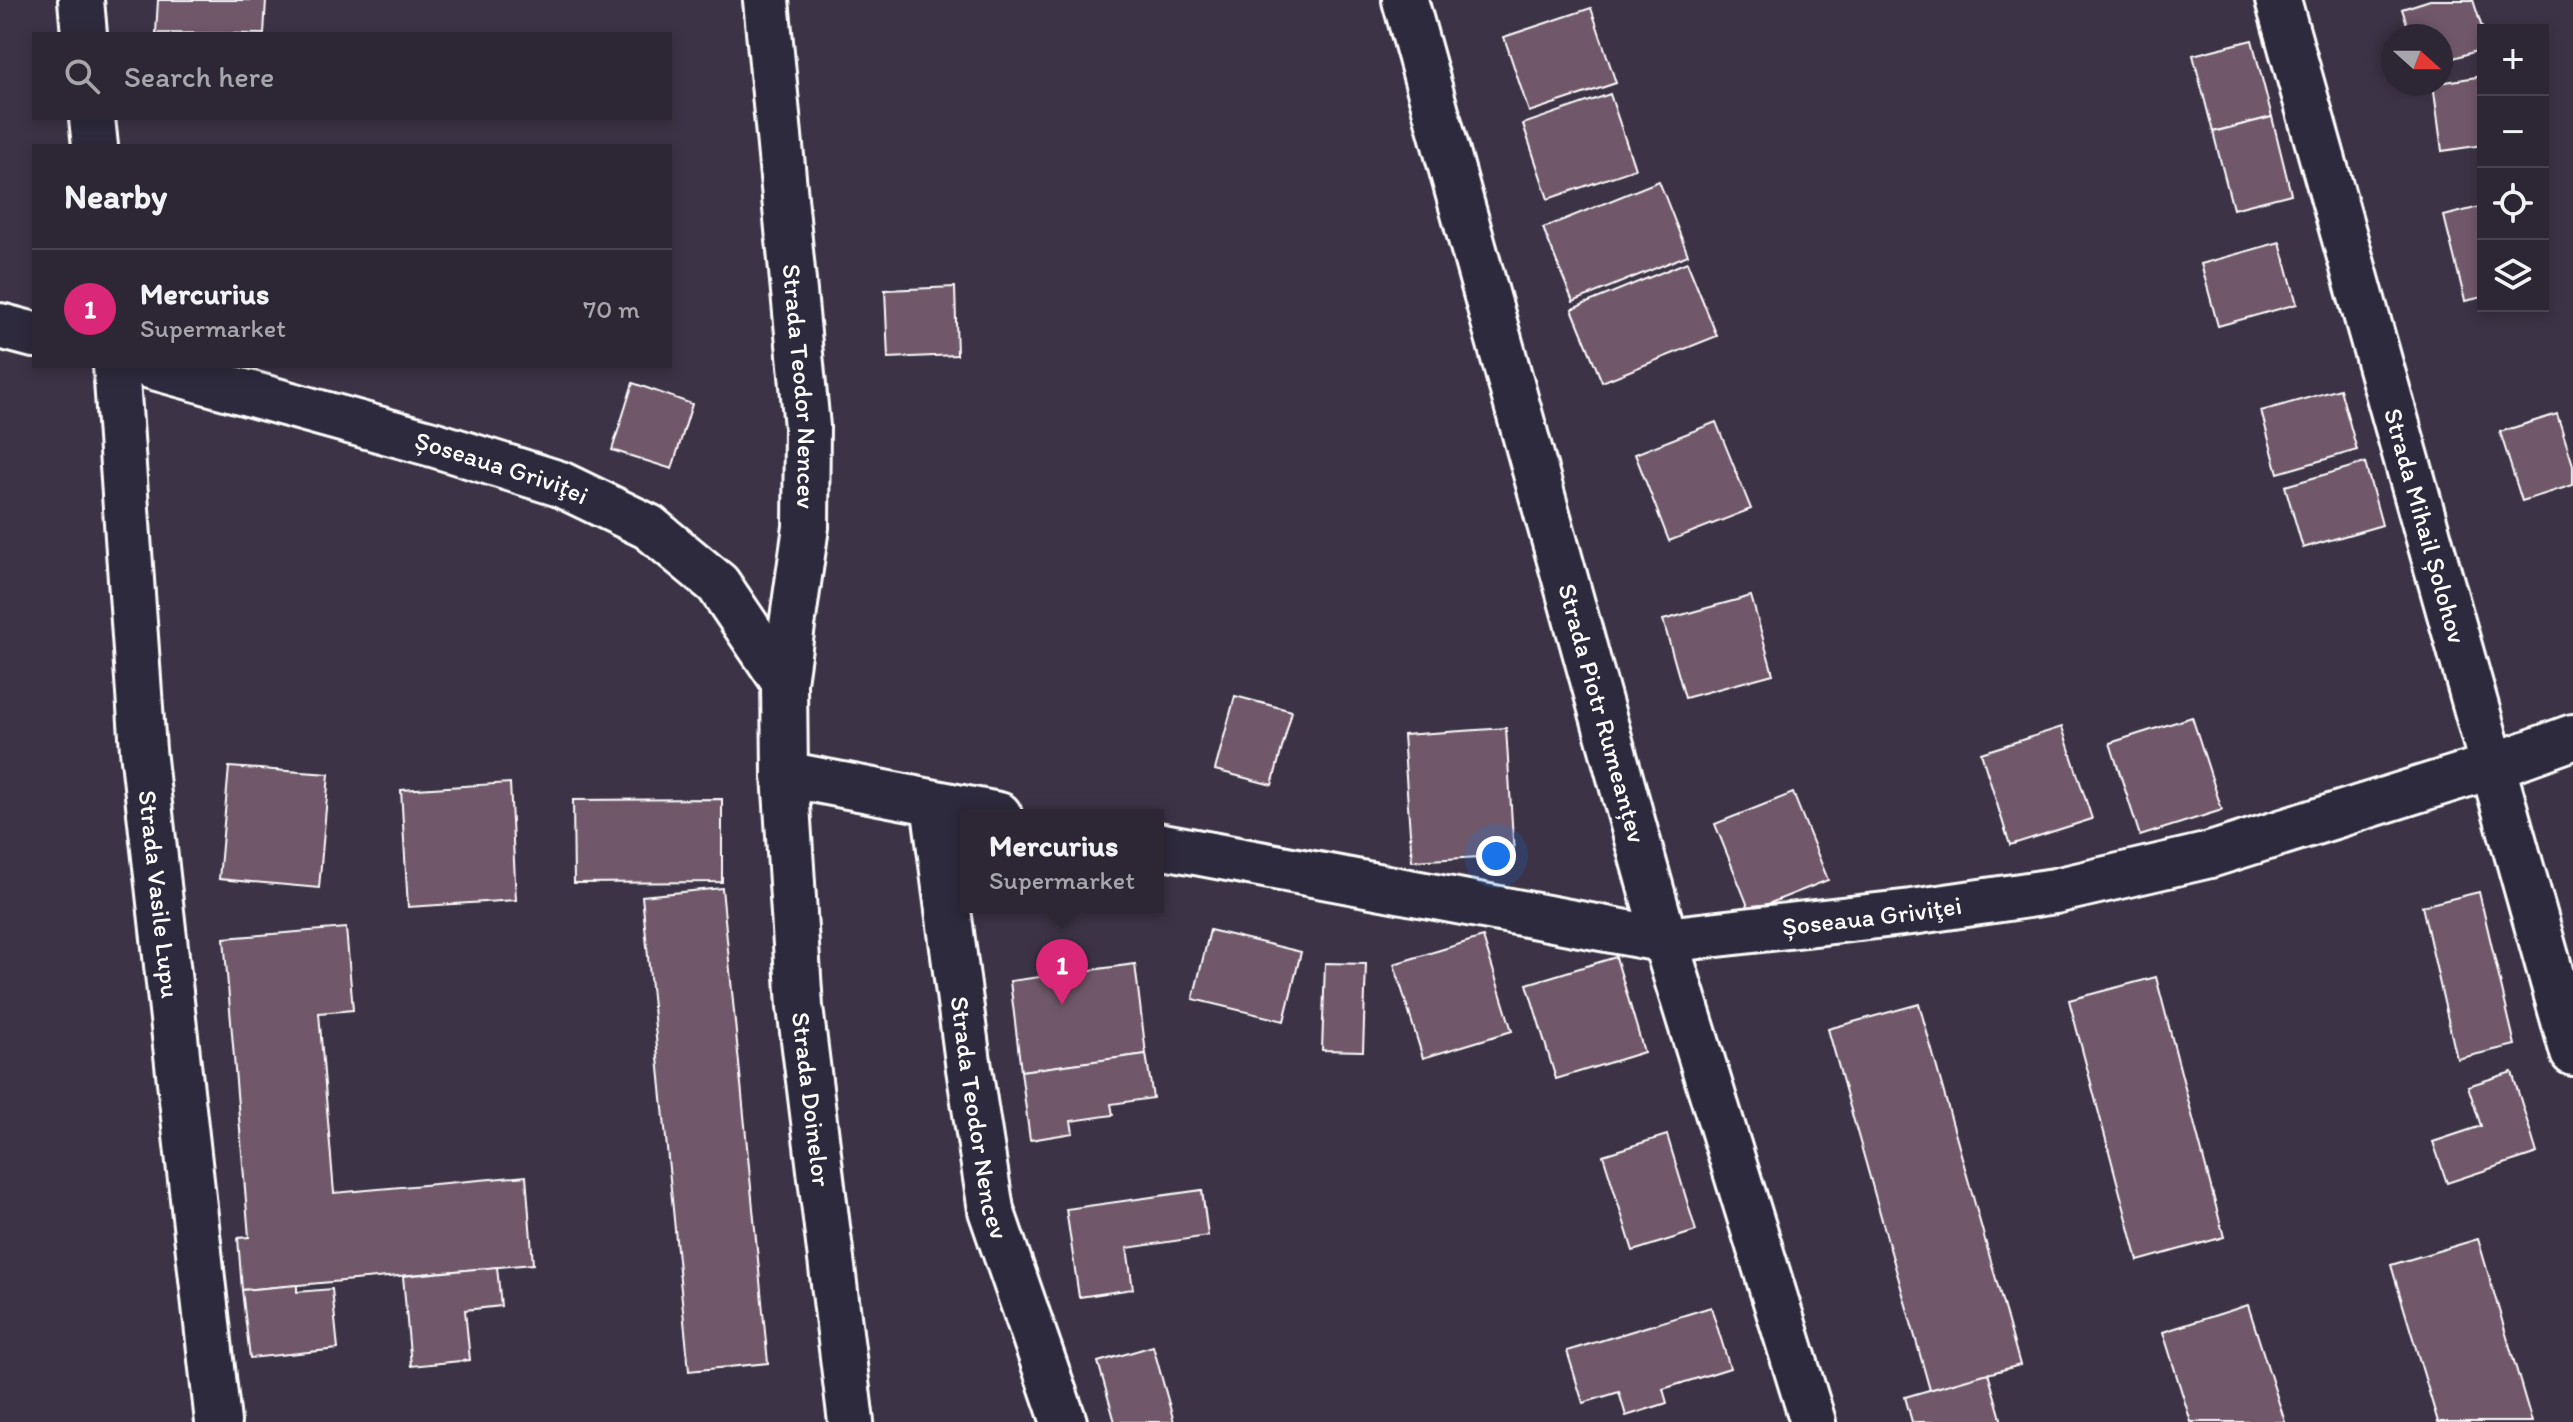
<!DOCTYPE html>
<html lang="en">
<head>
<meta charset="utf-8">
<style>
	body { margin:0; font-family:Itim,sans-serif; background:#393240; color:#f1f3f6 }
	.controls { position:absolute; right:24px; top:24px; display:grid; overflow:hidden; border-radius:0px; box-shadow:0 4px 12px #0003 }
	.controls button { width:72px; height:72px; display:grid; place-items:center; padding:0; border:0; border-bottom:2px solid #48434f; background:#2d2634; color:#f1f3f6; font:40px sans-serif }
	.compass { position:absolute; left:2381px; top:24px; width:72px; height:72px; border-radius:50%; background:#2d2634; box-shadow:0 4px 12px #0003; rotate:111deg }
	.you { position:absolute; left:1496px; top:856px; width:28px; height:28px; margin:-20px; border:6px solid #fff; border-radius:50%; background:#1a73e8; box-shadow:0 0 0 12px #1a73e833 }
	.badge { display:grid; place-items:center; width:52px; height:52px; border-radius:50%; background:#db2777; color:#fff; font-size:26px; font-weight:700 }
	.pin { position:absolute; translate:-50% -66px; filter:drop-shadow(0 2px 4px #0008) }
	.pin::after { content:''; position:absolute; top:42px; width:28px; height:24px; background:inherit; clip-path:polygon(0 0,100% 0,50% 100%) }
	.popup { position:absolute; left:960px; top:809px; width:204px; height:104px; box-sizing:border-box; display:grid; place-content:center; border-radius:0px; background:#2d2634; filter:drop-shadow(0 2px 6px #0005); font-size:26px; white-space:nowrap; color:#a7a5ac }
	.popup b { font-size:30px; color:#f1f3f6 }
	.popup::after { content:''; position:absolute; left:50%; top:100%; margin-left:-16px; border:16px solid transparent; border-top-color:#2d2634 }
	.list { margin:0; padding:0; list-style:none }
	h2 { display:flex; justify-content:space-between; align-items:center; height:104px; margin:0; padding:0 32px; font-size:34px }
	h2 small { font-size:26px; font-weight:400; color:#a7a5ac }
	.list li { display:grid; grid-template-columns:52px 1fr auto; gap:24px; align-items:center; box-sizing:border-box; height:120px; padding:0 32px; border-top:2px solid #48434f }
	.list b { display:block; font-size:30px; white-space:nowrap }
	.list p { margin:0; font-size:26px; white-space:nowrap; color:#a7a5ac }
	.list em { font-size:26px; font-style:normal; color:#a7a5ac }
	.icon { flex:none; width:44px; height:44px; fill:none; stroke:currentColor; stroke-width:2; stroke-linecap:round; stroke-linejoin:round }
	.map { position:relative; flex:none; width:2573px; height:1422px; overflow:hidden }
	.search { position:absolute; background:#2d2634; box-shadow:0 4px 12px #0003; left:32px; top:32px; width:640px; height:88px; display:flex; align-items:center; gap:20px; box-sizing:border-box; padding:0 28px; border-radius:0px; color:#a7a5ac; font-size:30px }
	.panel { position:absolute; background:#2d2634; box-shadow:0 4px 12px #0003; left:32px; top:144px; width:640px; height:224px; border-radius:0px }
	.map>svg:first-child { display:block }
</style>
</head>
<body>
<div class="map">
<svg width="2573" height="1422" viewBox="0 0 2573 1422">
	<rect width="100%" height="100%" fill="#3c3346"/>
	<filter id="ink" filterUnits="userSpaceOnUse"><feTurbulence type="fractalNoise" baseFrequency=".0125" numOctaves="2"/><feDisplacementMap in="SourceGraphic" scale="16" xChannelSelector="R" yChannelSelector="G"/><feConvolveMatrix kernelMatrix="1 2 1 2 8 2 1 2 1" color-interpolation-filters="sRGB"/></filter>
	<g filter="url(#ink)">
		<!-- building -->
		<g fill="#6f586a" stroke="#fff" stroke-width="2">
			<path d="M158 0H266L264 34 156 33Z"/>
			<path d="M2430 0H2473L2483 31V49L2441 62V36H2411L2402 9Z"/>
			<path d="M1591 8 1616 83 1529 112 1504 37Z"/>
			<path d="M2252 40 2272 117 2213 132 2193 55Z"/>
			<path d="M2483 76V145L2442 151 2433 84Z"/>
			<path d="M1610 94 1635 169 1548 199 1523 124Z"/>
			<path d="M2272 117 2291 194 2233 209 2213 132Z"/>
			<path d="M1659 181 1688 255 1573 302 1543 228Z"/>
			<path d="M2483 206V297L2465 301 2444 216Z"/>
			<path d="M2280 242 2297 304 2218 326 2201 264Z"/>
			<path d="M1687 262 1717 336 1602 382 1572 309Z"/>
			<path d="M955 287 957 355 888 358 885 290Z"/>
			<path d="M633 383 692 404 672 469 612 450Z"/>
			<path d="M2340 389 2357 450 2278 473 2261 411Z"/>
			<path d="M2557 414 2573 465V485L2522 501 2500 432Z"/>
			<path d="M1716 422 1751 509 1669 541 1635 454Z"/>
			<path d="M2365 463 2382 525 2303 548 2285 486Z"/>
			<path d="M1751 596 1773 674 1685 698 1663 620Z"/>
			<path d="M1235 696 1292 711 1272 785 1215 770Z"/>
			<path d="M2192 717 2222 810 2140 836 2110 743Z"/>
			<path d="M2062 727 2092 819 2010 845 1981 753Z"/>
			<path d="M1506 728 1514 855 1412 861 1403 735Z"/>
			<path d="M229 767 329 774 319 888 219 879Z"/>
			<path d="M510 783 516 900 408 907 401 790Z"/>
			<path d="M1793 793 1828 880 1750 911 1715 824Z"/>
			<path d="M722 799V882L574 883 573 800Z"/>
			<path d="M722 888 768 1363 689 1371 642 896Z"/>
			<path d="M2479 892 2515 1045 2457 1059 2422 906Z"/>
			<path d="M346 928 353 1010 319 1013 334 1193 526 1176 533 1264 242 1290 238 1238 249 1237 224 938Z"/>
			<path d="M1210 930 1301 952 1284 1021 1193 999Z"/>
			<path d="M1483 937 1512 1031 1423 1058 1394 964Z"/>
			<path d="M1616 957 1644 1052 1556 1079 1527 984Z"/>
			<path d="M1325 963 1366 964 1363 1051 1322 1050Z"/>
			<path d="M1135 964 1146 1054 1021 1071 1010 981Z"/>
			<path d="M2156 977 2224 1237 2138 1261 2069 1000Z"/>
			<path d="M1919 1004 2020 1365 1930 1390 1828 1029Z"/>
			<path d="M1146 1054 1153 1098 1111 1104 1113 1115 1071 1121 1073 1133 1030 1140 1021 1071Z"/>
			<path d="M2512 1072 2537 1153 2447 1183 2433 1142 2481 1126 2468 1086Z"/>
			<path d="M1667 1135 1696 1231 1633 1251 1603 1155Z"/>
			<path d="M1202 1190 1208 1236 1127 1248 1133 1289 1079 1297 1066 1209Z"/>
			<path d="M2478 1239 2532 1422H2438L2391 1265Z"/>
			<path d="M497 1267 501 1306 465 1310 470 1360 411 1366 403 1276Z"/>
			<path d="M297 1285V1292L332 1289 338 1349 250 1358 242 1290Z"/>
			<path d="M2248 1305 2285 1422H2191L2163 1332Z"/>
			<path d="M1711 1307 1730 1368 1663 1389 1667 1403 1626 1416 1619 1392 1583 1403 1567 1351Z"/>
			<path d="M1153 1346 1174 1422H1115L1098 1362Z"/>
			<path d="M1988 1373 2002 1422H1912L1905 1397Z"/>
		</g>
		<g fill="none" stroke-linecap="round" stroke-linejoin="round">
			<!-- minor casing -->
			<g stroke="#fff" stroke-width="50">
				<g id="minor">
					<path d="M81 0 84 34"/>
					<path id="s1" d="M766 0 807 427 806 527 784 682 785 774 800 1007 851 1422"/>
					<path id="s2" d="M1405 0 1665 940 1813 1422"/>
					<path id="s3" d="M2278 0 2573 1053"/>
					<path d="M92 118 95 146"/>
					<path d="M0 326 34 335"/>
					<path id="s4" d="M116 366 143 750 218 1422"/>
					<path id="s5" d="M150 366 436 445 560 484 649 527 718 584 784 682"/>
					<path d="M785 774 999 815"/>
					<path id="s6" d="M934 803 968 1062 991 1210 1064 1422"/>
					<path id="s7" d="M1158 845 1665 940 1912 912 2055 891 2210 855 2493 766 2573 737"/>
				</g>
			</g>
			<!-- minor -->
			<use href="#minor" stroke="#2f2a3d" stroke-width="44"/>
		</g>
	</g>
	<g text-anchor="middle" stroke-width="6" stroke-linejoin="round" paint-order="stroke">
		<!-- street labels -->
		<g font-size="26" fill="#fff" stroke="#2f2a3d">
			<text dy="9" stroke="none"><textPath href="#s1" startOffset="388">Strada Teodor Nencev</textPath></text>
			<text dy="9" stroke="none"><textPath href="#s5" startOffset="366">Șoseaua Griviţei</textPath></text>
			<text dy="9" stroke="none"><textPath href="#s3" startOffset="546">Strada Mihail Șolohov</textPath></text>
			<text dy="9" stroke="none"><textPath href="#s2" startOffset="740">Strada Piotr Rumeanțev</textPath></text>
			<text dy="9" stroke="none"><textPath href="#s4" startOffset="530">Strada Vasile Lupu</textPath></text>
			<text dy="9" stroke="none"><textPath href="#s7" startOffset="724">Șoseaua Griviţei</textPath></text>
			<text dy="9" stroke="none"><textPath href="#s1" startOffset="1104">Strada Doinelor</textPath></text>
			<text dy="9" stroke="none"><textPath href="#s6" startOffset="318">Strada Teodor Nencev</textPath></text>
		</g>
	</g>
</svg>
<div class="controls">
<button>+</button>
<button>−</button>
<button><svg class="icon" aria-label="locate" viewBox="0 0 24 24"><circle cx="12" cy="12" r="6"/><path d="M12 2v4M12 18v4M2 12h4M18 12h4"/></svg></button>
<button><svg class="icon" aria-label="layers" viewBox="0 0 24 24"><path d="M12 4l9 5-9 5-9-5zM3 14l9 5 9-5"/></svg></button>
</div>
<svg class="compass" viewBox="-18 -18 36 36"><path d="M0-13l5 13h-10z" fill="#e53935"/><path d="M0 13l5-13h-10z" fill="#a7a5ac"/></svg>
<div class="you"></div>
<div class="pin badge" style="left:1062px;top:1005px">1</div>
<div class="popup"><b>Mercurius</b>Supermarket</div>
<div class="search"><svg class="icon" aria-label="search" viewBox="0 0 24 24"><circle cx="10" cy="10" r="6"/><path d="M15 15l6 6"/></svg>Search here</div>
<section class="panel">
<h2>Nearby<small></small></h2>
<ul class="list">
<li><span class="badge">1</span><div><b>Mercurius</b><p>Supermarket</p></div><em>70 m</em></li>
</ul>
</section>
</div>
</body>
</html>
